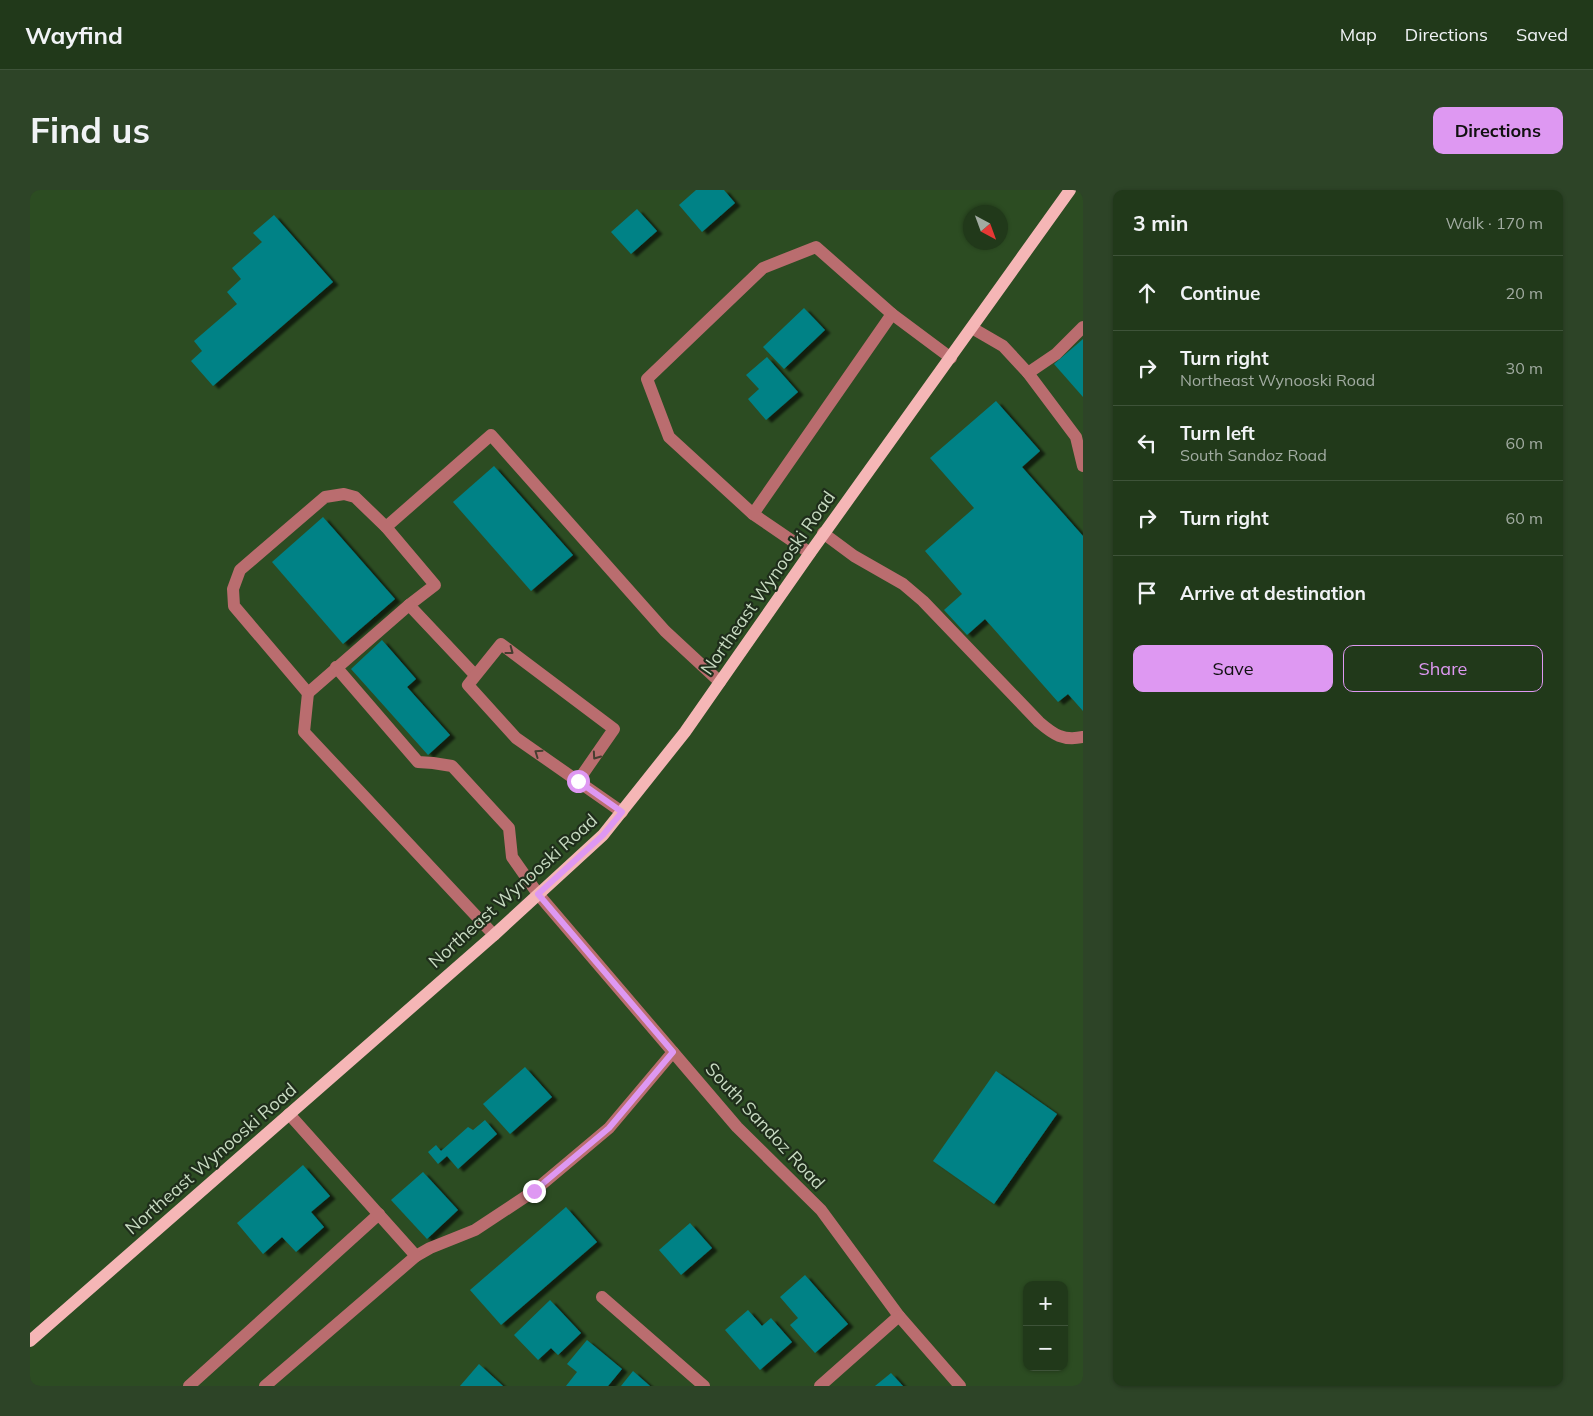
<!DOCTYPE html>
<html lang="en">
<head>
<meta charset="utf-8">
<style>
	body { margin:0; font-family:Mulish,sans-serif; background:#2d4427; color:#f1f3f6 }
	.controls { position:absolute; right:15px; bottom:15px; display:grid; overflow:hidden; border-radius:10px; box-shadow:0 1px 4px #0004 }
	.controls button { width:45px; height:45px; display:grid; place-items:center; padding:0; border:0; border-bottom:1px solid #3e5339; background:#21391a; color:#f1f3f6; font:25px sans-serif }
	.compass { position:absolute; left:933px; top:15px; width:45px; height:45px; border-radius:50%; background:#21391a; box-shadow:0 1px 4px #0004; rotate:139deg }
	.stop { position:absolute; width:15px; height:15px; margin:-11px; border:4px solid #de98f2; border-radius:50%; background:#fff }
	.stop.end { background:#de98f2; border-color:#fff; box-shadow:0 1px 5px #0008 }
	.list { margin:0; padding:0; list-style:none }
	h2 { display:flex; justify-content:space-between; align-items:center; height:65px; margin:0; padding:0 20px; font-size:21px }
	h2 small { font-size:16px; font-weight:400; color:#a2aca2 }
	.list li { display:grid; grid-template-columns:32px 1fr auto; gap:15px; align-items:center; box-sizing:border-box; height:75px; padding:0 20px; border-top:1px solid #3e5339 }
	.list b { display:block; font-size:19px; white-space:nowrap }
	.list p { margin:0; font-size:16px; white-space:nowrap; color:#a2aca2 }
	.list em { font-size:16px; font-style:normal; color:#a2aca2 }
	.actions { display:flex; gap:10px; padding:15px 20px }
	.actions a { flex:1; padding:11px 0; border:1px solid #de98f2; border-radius:10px; text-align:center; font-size:18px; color:#de98f2 }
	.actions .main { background:#de98f2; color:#111 }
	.icon { flex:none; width:28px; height:28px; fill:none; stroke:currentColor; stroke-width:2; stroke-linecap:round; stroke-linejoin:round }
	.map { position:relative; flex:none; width:1053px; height:1196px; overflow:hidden; border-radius:10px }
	header { display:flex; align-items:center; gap:30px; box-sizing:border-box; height:70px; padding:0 25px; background:#21391a; border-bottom:1px solid #3e5339 }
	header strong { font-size:24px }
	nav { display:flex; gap:28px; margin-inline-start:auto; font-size:18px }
	.intro { display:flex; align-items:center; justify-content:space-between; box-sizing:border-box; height:120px; padding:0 30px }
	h1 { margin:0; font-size:35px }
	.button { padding:12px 22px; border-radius:10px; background:#de98f2; color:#111; font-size:18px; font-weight:700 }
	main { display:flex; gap:30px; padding:0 30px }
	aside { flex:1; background:#21391a; border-radius:10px; box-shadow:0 1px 4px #0004 }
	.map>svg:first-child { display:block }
</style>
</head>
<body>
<header>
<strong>Wayfind</strong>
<nav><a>Map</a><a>Directions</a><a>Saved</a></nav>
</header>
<div class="intro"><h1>Find us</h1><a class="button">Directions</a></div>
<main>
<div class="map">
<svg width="1053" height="1196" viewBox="0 0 1053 1196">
	<defs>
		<filter id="shadow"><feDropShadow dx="5.5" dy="3" stdDeviation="1" flood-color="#0009"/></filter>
	</defs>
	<rect width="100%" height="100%" fill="#2c4c22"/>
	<!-- building -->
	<g fill="#008286" filter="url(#shadow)">
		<path d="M666 0H694L705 13 672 42 649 15Z"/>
		<path d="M607 19 627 41 601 64 581 42Z"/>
		<path d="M244 25 303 92 183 196 161 171 172 161 164 151 207 114 197 102 211 89 202 78 232 52 223 43Z"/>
		<path d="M774 118 795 140 754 179 733 157Z"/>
		<path d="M1053 149V207L1024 174Z"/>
		<path d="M737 167 768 202 736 230 718 209 729 199 716 185Z"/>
		<path d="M966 211 1010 261 992 277 1053 346V521L1038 504 1028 512 955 429 937 445 914 420 932 404 895 361 944 318 900 268Z"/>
		<path d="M464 276 543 365 501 401 423 312Z"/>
		<path d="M293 327 365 409 313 454 242 372Z"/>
		<path d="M352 450 386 489 377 497 420 545 398 565 321 479Z"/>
		<path d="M495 877 522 907 480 944 453 914Z"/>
		<path d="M966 881 1027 924 964 1014 903 971Z"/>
		<path d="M455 930 467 944 428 979 417 966 408 974 398 962 406 955 411 961 438 937 443 940Z"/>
		<path d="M273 975 300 1006 281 1022 294 1037 266 1062 252 1047 233 1064 207 1033Z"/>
		<path d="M393 982 428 1020 397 1049 361 1010Z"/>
		<path d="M536 1017 567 1052 471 1135 440 1100Z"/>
		<path d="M660 1033 682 1058 651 1085 629 1060Z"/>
		<path d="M775 1085 818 1134 785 1163 760 1135 768 1128 750 1107Z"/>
		<path d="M520 1110 551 1143 528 1165 521 1158 508 1170 484 1145Z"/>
		<path d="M718 1120 732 1136 741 1128 762 1152 730 1180 695 1140Z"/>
		<path d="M557 1150 592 1179 578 1196H536L547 1182 537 1174Z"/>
		<path d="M449 1174 473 1196H430Z"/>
		<path d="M603 1181 620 1196H591Z"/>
		<path d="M861 1183 873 1196H845Z"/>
	</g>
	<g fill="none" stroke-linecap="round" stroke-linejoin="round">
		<!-- minor -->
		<g stroke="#ba6d6f" stroke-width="12">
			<path d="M942 138 973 156 998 183 1046 247 1053 276"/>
			<path d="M998 183 1026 164 1053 137"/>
			<path d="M723 324 862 124"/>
			<path d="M356 337 405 395 379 415 445 485"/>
			<path d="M793 343 824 366 873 394 893 411 1009 532C1024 545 1033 551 1053 547"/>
			<path d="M780 363 723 324 639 247 617 189 733 78 786 57 862 124 921 168"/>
			<path d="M379 415 278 503 204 416 203 399 210 380 295 307 314 304 325 307 356 337 461 245 635 441 690 492"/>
			<path d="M306 477 388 572 403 573 422 576 479 638 482 667 508 704 707 937 791 1020 869 1126 930 1196"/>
			<path d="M278 503 274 542 464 745"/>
			<path d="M548 591 584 539 471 454 438 495 486 548 592 622"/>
			<path d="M386 1066 400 1058 445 1040 504 1001 579 938 643 862"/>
			<path d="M572 1107 674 1196"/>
			<path d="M159 1196 349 1024"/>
			<path d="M235 1196 386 1066 259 924"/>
			<path d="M790 1196 869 1126"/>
		</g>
		<!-- major -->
		<path stroke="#f5b6b6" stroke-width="12" d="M0 1151 464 745 573 645 655 542 780 363 1040 0"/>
	</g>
	<!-- one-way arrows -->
	<defs><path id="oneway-chevron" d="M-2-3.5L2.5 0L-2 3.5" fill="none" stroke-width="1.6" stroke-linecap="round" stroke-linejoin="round" transform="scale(1.25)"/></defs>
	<g stroke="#463e30">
		<use href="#oneway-chevron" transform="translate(480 461) rotate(37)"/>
		<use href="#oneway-chevron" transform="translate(508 563) rotate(-145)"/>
		<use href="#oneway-chevron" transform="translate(566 566) rotate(125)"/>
	</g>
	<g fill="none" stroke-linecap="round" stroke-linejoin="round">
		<!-- route -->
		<path stroke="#de98f2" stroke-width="6" d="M504 1001 579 938 643 862 508 704 573 645 592 622 548 591"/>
	</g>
	<g text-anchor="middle" stroke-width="4.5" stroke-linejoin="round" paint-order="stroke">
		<!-- street labels -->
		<g font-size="18" fill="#c7dac1" stroke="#1f2e1b">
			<text transform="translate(738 393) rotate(-55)" y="6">Northeast Wynooski Road</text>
			<text transform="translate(483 701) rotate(-42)" y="6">Northeast Wynooski Road</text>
			<text transform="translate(735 936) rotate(47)" y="6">South Sandoz Road</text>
			<text transform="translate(181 969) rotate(-41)" y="6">Northeast Wynooski Road</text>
		</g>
	</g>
</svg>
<div class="controls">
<button>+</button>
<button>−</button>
</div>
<svg class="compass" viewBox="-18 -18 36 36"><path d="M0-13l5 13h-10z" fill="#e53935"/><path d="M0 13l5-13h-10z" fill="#a2aca2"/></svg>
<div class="stop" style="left:548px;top:591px"></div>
<div class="stop end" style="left:504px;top:1001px"></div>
</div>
<aside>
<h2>3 min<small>Walk · 170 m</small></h2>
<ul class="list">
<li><svg class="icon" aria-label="ahead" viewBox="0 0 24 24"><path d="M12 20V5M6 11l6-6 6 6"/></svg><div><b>Continue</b></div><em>20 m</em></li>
<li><svg class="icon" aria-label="right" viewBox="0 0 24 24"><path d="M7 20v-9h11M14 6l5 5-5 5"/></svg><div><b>Turn right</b><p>Northeast Wynooski Road</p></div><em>30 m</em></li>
<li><svg class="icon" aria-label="left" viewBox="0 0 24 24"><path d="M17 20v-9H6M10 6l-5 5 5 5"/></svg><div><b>Turn left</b><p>South Sandoz Road</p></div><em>60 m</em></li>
<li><svg class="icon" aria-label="right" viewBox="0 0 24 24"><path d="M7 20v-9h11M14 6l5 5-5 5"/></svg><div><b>Turn right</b></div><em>60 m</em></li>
<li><svg class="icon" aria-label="arrive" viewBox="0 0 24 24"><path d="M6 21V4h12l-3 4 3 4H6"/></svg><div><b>Arrive at destination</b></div></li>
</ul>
<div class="actions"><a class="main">Save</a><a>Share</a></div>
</aside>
</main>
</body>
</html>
